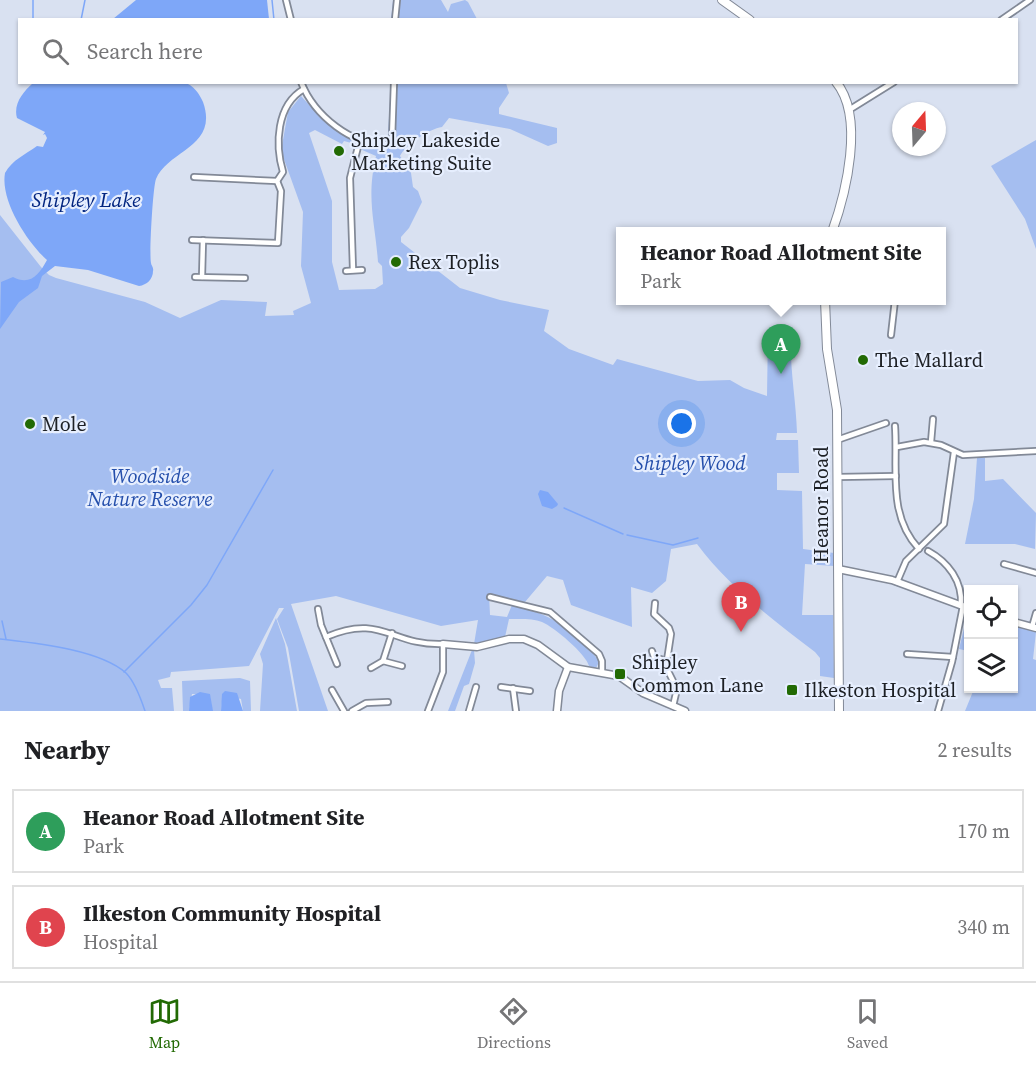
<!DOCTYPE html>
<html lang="en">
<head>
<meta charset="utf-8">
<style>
	body { margin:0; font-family:"Source Serif 4",serif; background:#f2f2f2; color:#202124 }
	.controls { position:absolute; right:18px; bottom:18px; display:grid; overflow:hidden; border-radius:0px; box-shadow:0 2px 4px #0004 }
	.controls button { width:54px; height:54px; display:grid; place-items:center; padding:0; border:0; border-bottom:2px solid #e0e0e0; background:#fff; color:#202124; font:30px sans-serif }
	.compass { position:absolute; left:892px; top:102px; width:54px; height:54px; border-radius:50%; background:#fff; box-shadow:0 2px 4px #0004; rotate:19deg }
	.you { position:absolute; left:682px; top:424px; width:21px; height:21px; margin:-15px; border:4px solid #fff; border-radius:50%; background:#1a73e8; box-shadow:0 0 0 9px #1a73e833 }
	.badge { display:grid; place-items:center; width:39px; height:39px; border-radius:50%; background:#226a04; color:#fff; font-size:20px; font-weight:700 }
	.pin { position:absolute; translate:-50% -50px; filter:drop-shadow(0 2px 3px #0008) }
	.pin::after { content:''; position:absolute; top:32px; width:21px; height:18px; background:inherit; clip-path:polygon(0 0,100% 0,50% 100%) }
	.popup { position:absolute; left:616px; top:227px; width:330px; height:78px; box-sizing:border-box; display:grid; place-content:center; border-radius:0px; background:#fff; filter:drop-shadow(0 2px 4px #0005); font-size:20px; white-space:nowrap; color:#757577 }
	.popup b { font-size:22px; color:#202124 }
	.popup::after { content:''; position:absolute; left:50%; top:100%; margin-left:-12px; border:12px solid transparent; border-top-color:#fff }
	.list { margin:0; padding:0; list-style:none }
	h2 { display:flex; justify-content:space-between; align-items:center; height:78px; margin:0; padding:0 24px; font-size:26px }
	h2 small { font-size:20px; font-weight:400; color:#757577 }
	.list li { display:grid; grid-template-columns:39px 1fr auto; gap:18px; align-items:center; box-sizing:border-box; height:84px; margin:0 12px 12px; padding:0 12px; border:2px solid #e0e0e0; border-radius:0px }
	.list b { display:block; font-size:22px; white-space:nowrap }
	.list p { margin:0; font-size:20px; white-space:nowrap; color:#757577 }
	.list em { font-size:20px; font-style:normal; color:#757577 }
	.icon { flex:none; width:33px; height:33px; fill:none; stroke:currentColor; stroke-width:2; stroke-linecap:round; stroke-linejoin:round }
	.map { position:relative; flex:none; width:1036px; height:711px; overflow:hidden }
	.search { position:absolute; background:#fff; box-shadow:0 2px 4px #0004; left:18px; right:18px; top:18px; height:66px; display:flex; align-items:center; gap:15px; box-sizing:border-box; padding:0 21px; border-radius:0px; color:#757577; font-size:22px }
	.sheet { height:270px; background:#fff }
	nav { display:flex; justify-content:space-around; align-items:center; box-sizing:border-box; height:84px; border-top:2px solid #e0e0e0; background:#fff; font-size:16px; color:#757577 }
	nav a { display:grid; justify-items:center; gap:3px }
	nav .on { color:#226a04 }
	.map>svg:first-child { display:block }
</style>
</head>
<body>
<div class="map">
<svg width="1036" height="711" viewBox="0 0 1036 711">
	<rect width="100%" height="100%" fill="#d9e1f1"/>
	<!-- green -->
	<g fill="#a5bef0">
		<path d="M393 0H441L448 12 451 4 465 0 468 2 477 19 391 20Z"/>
		<path d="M391 83H506L509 93 499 108V114L557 128V143L548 146 510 129 449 118 442 127C429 129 405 145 400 156L411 173 413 187 418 191 422 202 409 228 401 237V242L460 288 500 300 549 310 544 331 569 349 613 365 617 359 698 381 730 380 744 388 767 396 768 331H791C789 365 796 399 797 433H777L776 440H798L799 473H777V490L802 491 803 549 834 553V566L805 564 802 615H833L834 678 820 676V658L815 652C772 619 730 588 697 544L671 549 666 581 652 593 631 587 632 627 571 605 563 580 547 576 525 602 489 594 490 615 507 617 512 605C543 613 557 619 581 641 587 648 595 654 599 662L596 668 589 666C586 654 554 627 542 622 533 618 518 619 509 619L505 637 474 644 478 620 441 626 336 596 291 604 328 711H299L288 648 277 619 284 608H279L249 666 171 672 170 677 158 680 161 688H172L174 711H0V215L41 267 49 275 56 278 145 302 180 318 221 300 267 302 265 316 294 315 293 311 311 303 301 266 303 212 281 151 288 112 301 96 324 121 356 142 355 144 344 141 342 144 315 130 309 133 332 201V262L339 290 375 289 383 284 382 266 378 262C375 221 366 199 376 156L360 149 364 144 387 150Z"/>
		<path d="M1036 140V249L1025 219 991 166Z"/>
		<path d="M977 458H985V481L1003 479 1036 513 1035 549 1015 544H965L974 499Z"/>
		<path d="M968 612V651L959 649Z"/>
		<path d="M276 618 285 644 297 711H260L263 664 260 654Z"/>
		<path d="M1014 625 1036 632 1033 659 1036 660V711H965L974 689 1014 688Z"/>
		<path d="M472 650H474L475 663 469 684 464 686 455 711H448Z"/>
		<path d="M240 678 250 681 251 711H243L241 699 223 695 221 711H210V694H192L189 711H183L182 681Z"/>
	</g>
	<!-- water -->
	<g fill="#7ea7f8">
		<path d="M136 0H267L269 19H113Z"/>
		<path d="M184 82C194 86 199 93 203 102 219 147 168 150 156 179 153 186 149 254 151 263 151 265 154 268 153 271 153 279 147 285 139 286L88 270 55 266 42 276 38 288 19 302 0 329 1 282 13 277C30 286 39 275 47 260 28 243 0 201 5 173 12 160 26 154 37 146L43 147 47 138 45 134 43 135 45 132 17 118C13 104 23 92 33 83Z"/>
		<path d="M540 490 548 492 558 504 557 506 552 509 542 506 538 494Z"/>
		<path d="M225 691 237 693 243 711H221L222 694Z"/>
		<path d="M200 692 210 694 213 711H189L190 697Z"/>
	</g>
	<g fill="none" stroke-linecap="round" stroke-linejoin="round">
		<!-- stream -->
		<g stroke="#7ea7f8" stroke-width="1.5">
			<path d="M272 0 274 20"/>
			<path d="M33 20V0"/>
			<path d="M81 20 85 0"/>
			<path d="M564 508 623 534"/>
			<path d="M627 535 673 545 698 538"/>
			<path d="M2 621 6 639"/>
			<path d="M0 639C34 643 99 649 126 673 135 682 141 699 145 711"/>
			<path d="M124 672 191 605 207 585 273 470"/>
		</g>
		<!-- minor casing -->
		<g stroke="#828997" stroke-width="8">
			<g id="minor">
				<path d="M286 0 291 20"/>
				<path d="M395 20 397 0"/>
				<path d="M1001 20 1030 0"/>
				<path d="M301 82C314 115 352 147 389 144L392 139 394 82"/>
				<path d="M849 110 894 82"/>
				<path d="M194 177 277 181"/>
				<path d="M277 181 283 172C275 145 276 105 304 89"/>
				<path d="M192 240 278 243 281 191 277 181"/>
				<path d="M353 270 350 178 360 139"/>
				<path d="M346 271 362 270"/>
				<path d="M195 277 245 278"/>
				<path d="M202 277 203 240"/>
				<path d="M891 335 895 300"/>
				<path d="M895 426C898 469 887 515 919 549"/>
				<path d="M837 440 886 423"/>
				<path d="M931 442 933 419"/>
				<path d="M897 447 924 442 941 445 963 455 1036 451"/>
				<path d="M838 477 896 476"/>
				<path d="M928 551C948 562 963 581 961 606"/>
				<path d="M1004 564 1036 573"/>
				<path d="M897 582 906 561 944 524 954 452"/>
				<path d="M490 597 550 612 599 654 602 661V673"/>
				<path d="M655 603 654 614 669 628 671 634 666 667 677 689 673 706"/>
				<path d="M318 609 321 625 337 664"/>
				<path d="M1032 627 1036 613"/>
				<path d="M326 637C382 613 391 646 443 644V672L428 711"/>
				<path d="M652 651 654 657 667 661"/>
				<path d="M907 654 953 657"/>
				<path d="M383 661 402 666"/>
				<path d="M371 668 383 661 392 633"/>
				<path d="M501 687 530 691"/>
				<path d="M513 688 516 711"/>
				<path d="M332 690 344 711"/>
				<path d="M352 711 366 703 388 702"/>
				<path d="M469 711 476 687"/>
				<path d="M938 711 952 662 963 606"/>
			</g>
		</g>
		<!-- tertiary casing -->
		<g stroke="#828997" stroke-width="9">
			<g id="tertiary">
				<path d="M838 569 892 580 968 608"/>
				<path d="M1014 622 1036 628"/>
				<path d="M443 644 477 647 509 639H524L538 645 568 667 619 676 643 693 685 711"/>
				<path d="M557 711 559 691 568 667"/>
			</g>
		</g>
		<!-- primary casing -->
		<g stroke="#828997" stroke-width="10">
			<g id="primary">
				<path d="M722 0 750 20"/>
				<path d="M832 232C846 193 865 117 836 82"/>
				<path d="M825 300 827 349 837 410 839 711"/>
			</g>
		</g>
		<!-- minor -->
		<use href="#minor" stroke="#fff" stroke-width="4.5"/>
		<!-- tertiary -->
		<use href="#tertiary" stroke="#fff" stroke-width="6"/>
		<!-- primary -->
		<use href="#primary" stroke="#fff" stroke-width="8"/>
	</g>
	<!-- markers -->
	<g fill="#226a04" stroke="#e6eefe" stroke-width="2">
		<circle cx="339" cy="151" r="6"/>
		<circle cx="396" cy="262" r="6"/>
		<circle cx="863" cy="360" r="6"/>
		<circle cx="30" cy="424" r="6"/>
		<rect x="614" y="668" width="12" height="12" rx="3"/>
		<rect x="786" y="684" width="12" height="12" rx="3"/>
	</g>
	<g text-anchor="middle" stroke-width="4.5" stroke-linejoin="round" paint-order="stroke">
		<!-- poi labels -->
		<g font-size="20" fill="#1d2025" stroke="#e6eefe" text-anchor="start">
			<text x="351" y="147">Shipley Lakeside<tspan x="351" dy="23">Marketing Suite</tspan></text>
			<text x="408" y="269">Rex Toplis</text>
			<text x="875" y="367">The Mallard</text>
			<text x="42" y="431">Mole</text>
			<text x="632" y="669">Shipley<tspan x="632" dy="23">Common Lane</tspan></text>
			<text x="804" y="697">Ilkeston Hospital</text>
		</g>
		<!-- park labels -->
		<g font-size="20" font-style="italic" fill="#244eab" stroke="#e6eefe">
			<text x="690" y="470">Shipley Wood</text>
			<text x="150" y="483">Woodside<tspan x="150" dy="23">Nature Reserve</tspan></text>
		</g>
		<!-- street labels -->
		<g font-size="20" fill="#1d2025" stroke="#e6eefe">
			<text transform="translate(821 505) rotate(-90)" y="7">Heanor Road</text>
		</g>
		<!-- water labels -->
		<g font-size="21" font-style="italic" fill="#022580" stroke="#e6eefe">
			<text x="86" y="207">Shipley Lake</text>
		</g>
	</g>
</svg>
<div class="controls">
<button><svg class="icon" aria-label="locate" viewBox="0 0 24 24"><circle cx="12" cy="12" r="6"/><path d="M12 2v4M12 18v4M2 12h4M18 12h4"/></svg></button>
<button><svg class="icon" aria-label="layers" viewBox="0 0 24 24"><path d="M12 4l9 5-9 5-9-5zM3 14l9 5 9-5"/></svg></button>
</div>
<svg class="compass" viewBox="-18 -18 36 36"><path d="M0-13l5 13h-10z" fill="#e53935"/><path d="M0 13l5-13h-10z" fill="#757577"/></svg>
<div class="you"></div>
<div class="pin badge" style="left:781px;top:374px;background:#2e9e5b">A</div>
<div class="popup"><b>Heanor Road Allotment Site</b>Park</div>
<div class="pin badge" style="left:741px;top:632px;background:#e0444e">B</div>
<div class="search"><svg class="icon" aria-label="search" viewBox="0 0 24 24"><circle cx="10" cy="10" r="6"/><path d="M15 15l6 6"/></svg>Search here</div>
</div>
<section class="sheet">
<h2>Nearby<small>2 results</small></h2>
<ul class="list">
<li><span class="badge" style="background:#2e9e5b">A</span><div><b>Heanor Road Allotment Site</b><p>Park</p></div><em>170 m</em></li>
<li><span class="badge" style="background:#e0444e">B</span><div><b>Ilkeston Community Hospital</b><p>Hospital</p></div><em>340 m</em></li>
</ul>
</section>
<nav>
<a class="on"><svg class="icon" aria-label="map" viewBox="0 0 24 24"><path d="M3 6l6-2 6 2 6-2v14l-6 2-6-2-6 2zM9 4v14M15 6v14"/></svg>Map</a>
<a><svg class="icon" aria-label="directions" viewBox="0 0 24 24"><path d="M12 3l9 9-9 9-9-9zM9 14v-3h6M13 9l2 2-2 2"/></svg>Directions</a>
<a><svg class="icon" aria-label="saved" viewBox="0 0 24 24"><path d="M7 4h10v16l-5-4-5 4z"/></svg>Saved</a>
</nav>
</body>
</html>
